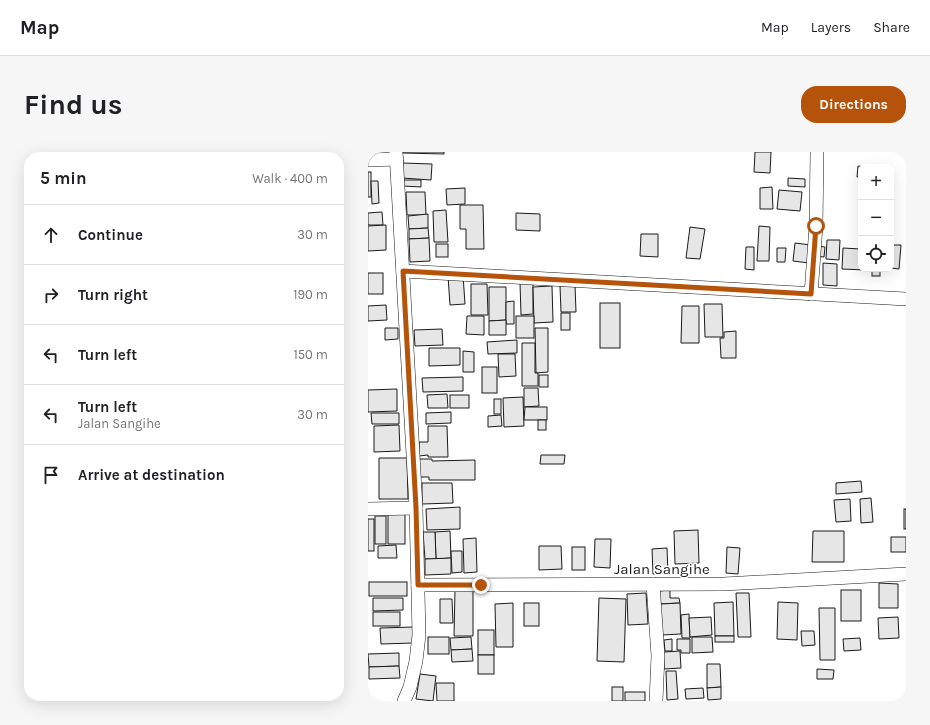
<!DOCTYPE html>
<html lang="en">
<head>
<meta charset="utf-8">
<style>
	body { margin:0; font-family:Karla,sans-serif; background:#f6f6f6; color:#202124 }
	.controls { position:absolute; right:12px; top:12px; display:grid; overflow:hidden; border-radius:8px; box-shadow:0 4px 16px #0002 }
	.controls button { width:36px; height:36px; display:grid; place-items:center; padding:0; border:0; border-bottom:1px solid #e0e0e0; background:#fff; color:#202124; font:20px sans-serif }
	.stop { position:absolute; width:12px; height:12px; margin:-9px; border:3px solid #b45309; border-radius:50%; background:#fff }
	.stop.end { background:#b45309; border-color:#fff; box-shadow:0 1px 4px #0008 }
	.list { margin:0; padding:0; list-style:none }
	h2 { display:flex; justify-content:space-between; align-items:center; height:52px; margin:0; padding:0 16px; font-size:17px }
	h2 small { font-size:13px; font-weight:400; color:#757577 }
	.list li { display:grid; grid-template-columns:26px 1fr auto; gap:12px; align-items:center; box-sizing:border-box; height:60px; padding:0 16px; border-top:1px solid #e0e0e0 }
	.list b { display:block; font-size:15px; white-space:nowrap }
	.list p { margin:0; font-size:13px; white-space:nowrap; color:#757577 }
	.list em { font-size:13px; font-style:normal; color:#757577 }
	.icon { flex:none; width:22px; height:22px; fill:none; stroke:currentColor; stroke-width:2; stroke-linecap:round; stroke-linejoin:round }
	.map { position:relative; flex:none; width:538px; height:549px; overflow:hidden; border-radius:16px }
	header { display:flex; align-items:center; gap:24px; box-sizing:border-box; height:56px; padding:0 20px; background:#fff; border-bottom:1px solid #e0e0e0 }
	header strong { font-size:19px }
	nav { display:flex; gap:22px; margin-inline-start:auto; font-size:14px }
	.intro { display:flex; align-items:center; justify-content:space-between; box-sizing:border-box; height:96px; padding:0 24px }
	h1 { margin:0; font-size:28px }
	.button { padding:10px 18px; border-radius:16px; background:#b45309; color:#fff; font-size:14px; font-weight:700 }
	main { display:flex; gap:24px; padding:0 24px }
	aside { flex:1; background:#fff; border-radius:16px; box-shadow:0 4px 16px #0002 }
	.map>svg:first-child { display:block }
</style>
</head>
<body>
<header>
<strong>Map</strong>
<nav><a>Map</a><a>Layers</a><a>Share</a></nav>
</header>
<div class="intro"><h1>Find us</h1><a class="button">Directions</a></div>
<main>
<aside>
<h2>5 min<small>Walk · 400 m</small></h2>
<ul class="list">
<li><svg class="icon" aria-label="ahead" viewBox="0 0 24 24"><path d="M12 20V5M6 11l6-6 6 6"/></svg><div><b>Continue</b></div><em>30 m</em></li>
<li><svg class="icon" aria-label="right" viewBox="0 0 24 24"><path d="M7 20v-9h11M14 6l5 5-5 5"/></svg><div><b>Turn right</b></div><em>190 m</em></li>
<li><svg class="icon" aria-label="left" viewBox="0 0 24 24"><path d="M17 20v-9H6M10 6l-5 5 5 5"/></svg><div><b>Turn left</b></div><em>150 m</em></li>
<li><svg class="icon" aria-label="left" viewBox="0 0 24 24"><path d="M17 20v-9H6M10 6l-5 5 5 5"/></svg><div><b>Turn left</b><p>Jalan Sangihe</p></div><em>30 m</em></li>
<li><svg class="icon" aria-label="arrive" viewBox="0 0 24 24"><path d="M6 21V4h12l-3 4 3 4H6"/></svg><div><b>Arrive at destination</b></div></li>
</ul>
</aside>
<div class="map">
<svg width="538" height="549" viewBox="0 0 538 549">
	<rect width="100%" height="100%" fill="#fff"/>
	<!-- building -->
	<g fill="#e6e6e6" stroke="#1a1a1a">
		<path d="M35 0H76V2L35 1Z"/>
		<path d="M387 0H403L402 21 386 20Z"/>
		<path d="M35 11 64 12 63 28 34 26Z"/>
		<path d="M490 14 497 15H493V25H489Z"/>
		<rect x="0" y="20" width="3" height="25"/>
		<path d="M420 26 437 27V35L420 34Z"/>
		<path d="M35 28H53V35L35 34Z"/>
		<path d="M3 29H10L11 51 4 52Z"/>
		<path d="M404 35 405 57H392V36Z"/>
		<path d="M97 36V52L79 53 78 37Z"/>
		<path d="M411 38 434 40 432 59 409 57Z"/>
		<path d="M38 40H57L58 63H39Z"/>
		<path d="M92 53H115L116 97H98V77H92Z"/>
		<path d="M78 58 80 90H66L65 59Z"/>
		<path d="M14 60 15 73H0V61Z"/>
		<path d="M148 61 172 62V79L148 78Z"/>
		<path d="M60 62V76L41 77 40 64Z"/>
		<path d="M18 73V98L0 99V74Z"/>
		<path d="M391 74 402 75 401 109H389Z"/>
		<path d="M322 75 337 77 332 107 318 106Z"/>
		<path d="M60 76 61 86 41 87V77Z"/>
		<path d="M273 82H290V105L272 104Z"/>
		<path d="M61 86 62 109 42 110 41 87Z"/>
		<path d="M459 88H472L471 108 458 107Z"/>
		<path d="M427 91 443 93 441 111 425 109Z"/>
		<rect x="68" y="92" width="12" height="13"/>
		<path d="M523 93H533L531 117 523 116Z"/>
		<path d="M449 94 457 95 456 105 447 104Z"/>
		<path d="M378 95H386V118L377 117Z"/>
		<path d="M409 96H418L417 110H409Z"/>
		<path d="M475 96 493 97V117H497V118L474 117Z"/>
		<path d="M455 111 469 112V134L455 133Z"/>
		<rect x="504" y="117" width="8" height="7"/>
		<rect x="0" y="121" width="15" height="21"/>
		<path d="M95 123 97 152 82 153 80 124Z"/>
		<path d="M152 131H165V162L153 163Z"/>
		<path d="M103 132H119L120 163H103Z"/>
		<path d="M207 133 208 160H193L192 134Z"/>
		<path d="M184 134 185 170 166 171 165 135Z"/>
		<path d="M121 135H138V168L121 169Z"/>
		<path d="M146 149V172H138V150Z"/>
		<rect x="232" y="151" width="20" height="45"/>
		<path d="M336 152H354L355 185H337Z"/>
		<path d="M18 153 19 168 0 169V154Z"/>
		<path d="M314 154H331V191H313Z"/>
		<rect x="193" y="161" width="9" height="17"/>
		<path d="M99 164H116V183L98 182Z"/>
		<rect x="148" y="164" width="18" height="22"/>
		<path d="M138 168V183H121V169Z"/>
		<path d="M17 176H30V187L17 188Z"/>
		<path d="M167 176H180V220L168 221Z"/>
		<path d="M74 177 75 193 47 194 46 178Z"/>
		<path d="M368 179V206H353L352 186H356V180Z"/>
		<path d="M149 188V201L120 202 119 190Z"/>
		<path d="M154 191H167V221H170V234H154Z"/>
		<path d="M61 196H92V213L61 214Z"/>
		<path d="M95 199 106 200V220H95Z"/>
		<path d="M130 202H147L148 224 131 225Z"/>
		<rect x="114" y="215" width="15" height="26"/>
		<rect x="171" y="223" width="9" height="12"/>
		<path d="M95 225V239L55 240 54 226Z"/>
		<path d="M156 236H170L171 254 156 255Z"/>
		<path d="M29 237V259L0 260V238Z"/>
		<path d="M79 242 80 256H60L59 243Z"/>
		<rect x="82" y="243" width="19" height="13"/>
		<path d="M155 245 156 274 136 275 135 246Z"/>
		<rect x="126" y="247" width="7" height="15"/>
		<path d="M157 255H179V268H156Z"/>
		<path d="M83 260V271L58 272V261Z"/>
		<path d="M3 261H31V272H4Z"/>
		<path d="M133 263 134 274 120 275V264Z"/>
		<rect x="170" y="268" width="8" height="10"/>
		<path d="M31 273 32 299 6 300V274Z"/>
		<path d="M60 274H79L80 305H60V303L51 304V290H60Z"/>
		<path d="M173 303H197L196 312H172Z"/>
		<path d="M11 306H39L40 347H11Z"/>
		<path d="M50 307H64V309L107 308V328H61V325H50Z"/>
		<path d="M493 329 494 340 468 342V331Z"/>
		<path d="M54 331H84L85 351 54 352Z"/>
		<path d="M503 346 505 370 493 371 492 347Z"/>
		<path d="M482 347 483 369 468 370 466 348Z"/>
		<path d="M92 355V377L59 378 58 357Z"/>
		<rect x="536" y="357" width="2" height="20"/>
		<rect x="20" y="362" width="17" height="30"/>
		<rect x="7" y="364" width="11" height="28"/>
		<rect x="0" y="367" width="6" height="32"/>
		<path d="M330 378 331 411 307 412 306 379Z"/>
		<path d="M82 379 83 406 68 407 67 380Z"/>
		<path d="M445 379H476V410H444Z"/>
		<path d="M55 380H67L68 407H57Z"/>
		<rect x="523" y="385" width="15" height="15"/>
		<path d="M108 386 109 420 96 421 95 387Z"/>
		<path d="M227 387H243L242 416 226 415Z"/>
		<path d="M28 393 29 406H10V394Z"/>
		<path d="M171 394H193L194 417 171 418Z"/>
		<rect x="204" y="395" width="13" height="23"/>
		<path d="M359 395 372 396 370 422 358 421Z"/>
		<path d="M299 396 300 421 285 422 284 397Z"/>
		<path d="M83 399H94V420L84 421Z"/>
		<path d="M83 406V422L57 423V407Z"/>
		<rect x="1" y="430" width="38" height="14"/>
		<path d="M511 431 530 432V456H511Z"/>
		<path d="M87 438H105V484H86Z"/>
		<path d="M302 438V446H311L312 451 292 452 291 439Z"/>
		<rect x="473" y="438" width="20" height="31"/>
		<path d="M278 441 280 472 260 473 259 442Z"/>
		<path d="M368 441H381L383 485H370Z"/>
		<path d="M5 446H35V458L5 459Z"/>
		<path d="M231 446 258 447 256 510 229 509Z"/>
		<path d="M72 447H84L85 471H72Z"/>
		<path d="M365 450 366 484H347L346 451Z"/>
		<path d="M410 450 430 451 429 488 409 487Z"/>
		<path d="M145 451V495H128L127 452Z"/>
		<rect x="156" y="451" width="15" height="23"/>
		<path d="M312 451 313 482 294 483 292 452Z"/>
		<path d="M451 456H467V508H452Z"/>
		<rect x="5" y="460" width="27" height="14"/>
		<path d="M321 462 322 486H314L313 463Z"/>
		<path d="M343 465 344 483 322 485 321 466Z"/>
		<path d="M530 465 531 486 511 487 510 466Z"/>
		<path d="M45 475V491L13 492 12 476Z"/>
		<rect x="110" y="478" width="16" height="25"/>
		<path d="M433 479H446L447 493 434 494Z"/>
		<rect x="347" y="484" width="19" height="6"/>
		<rect x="60" y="485" width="21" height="17"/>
		<path d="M103 485 104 497 83 498 82 486Z"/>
		<path d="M324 485H344L345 500 324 501Z"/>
		<path d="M492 486 493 498 476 499 475 487Z"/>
		<path d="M304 487V499H297L296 488Z"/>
		<path d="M309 487H322V501H313V498H309Z"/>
		<path d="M104 497 105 509 84 510 83 498Z"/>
		<path d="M312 499 313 516 296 517V500Z"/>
		<path d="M31 501V514L1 515 0 502Z"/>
		<rect x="110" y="503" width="16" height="19"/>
		<path d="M339 512H352L353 535 339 536Z"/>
		<path d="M31 514 32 526 1 527V515Z"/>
		<path d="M449 517 466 518 465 527H449Z"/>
		<path d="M298 519H308L310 547 299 548Z"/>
		<path d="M52 522 68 524 65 549 48 547Z"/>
		<path d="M68 531H86V549H69Z"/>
		<rect x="244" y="535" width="11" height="14"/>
		<path d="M353 535V547L340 548 339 536Z"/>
		<path d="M335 536 336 546 318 547 317 537Z"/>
		<rect x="257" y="540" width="20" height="9"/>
	</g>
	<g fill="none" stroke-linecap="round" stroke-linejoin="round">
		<!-- minor casing -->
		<g stroke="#1a1a1a" stroke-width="14">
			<g id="minor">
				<path d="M28 0 48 356 51 483 48 509 42 535 36 549"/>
				<path d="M0 8 29 7"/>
				<path d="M35 119 538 147"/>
				<path d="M443 142 448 74 449 0"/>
				<path d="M0 357 48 356"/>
				<path d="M285 432 290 504 288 549"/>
				<path d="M50 433 356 432 538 422"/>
			</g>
		</g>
		<!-- minor -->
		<use href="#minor" stroke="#fff" stroke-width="13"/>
	</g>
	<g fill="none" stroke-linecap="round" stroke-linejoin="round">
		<!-- route -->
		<path stroke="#b45309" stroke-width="5" d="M113 433H50L48 356 35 119 443 142 448 74"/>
	</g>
	<g text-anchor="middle" stroke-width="3" stroke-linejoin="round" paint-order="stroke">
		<!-- street labels -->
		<g font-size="15" fill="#1a1a1a" stroke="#fff">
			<text x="294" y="422">Jalan Sangihe</text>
		</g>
	</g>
</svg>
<div class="controls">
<button>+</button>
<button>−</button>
<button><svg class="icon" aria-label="locate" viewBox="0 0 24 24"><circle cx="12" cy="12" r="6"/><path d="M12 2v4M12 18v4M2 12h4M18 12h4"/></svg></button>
</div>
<div class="stop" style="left:448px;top:74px"></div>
<div class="stop end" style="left:113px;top:433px"></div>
</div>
</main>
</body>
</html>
